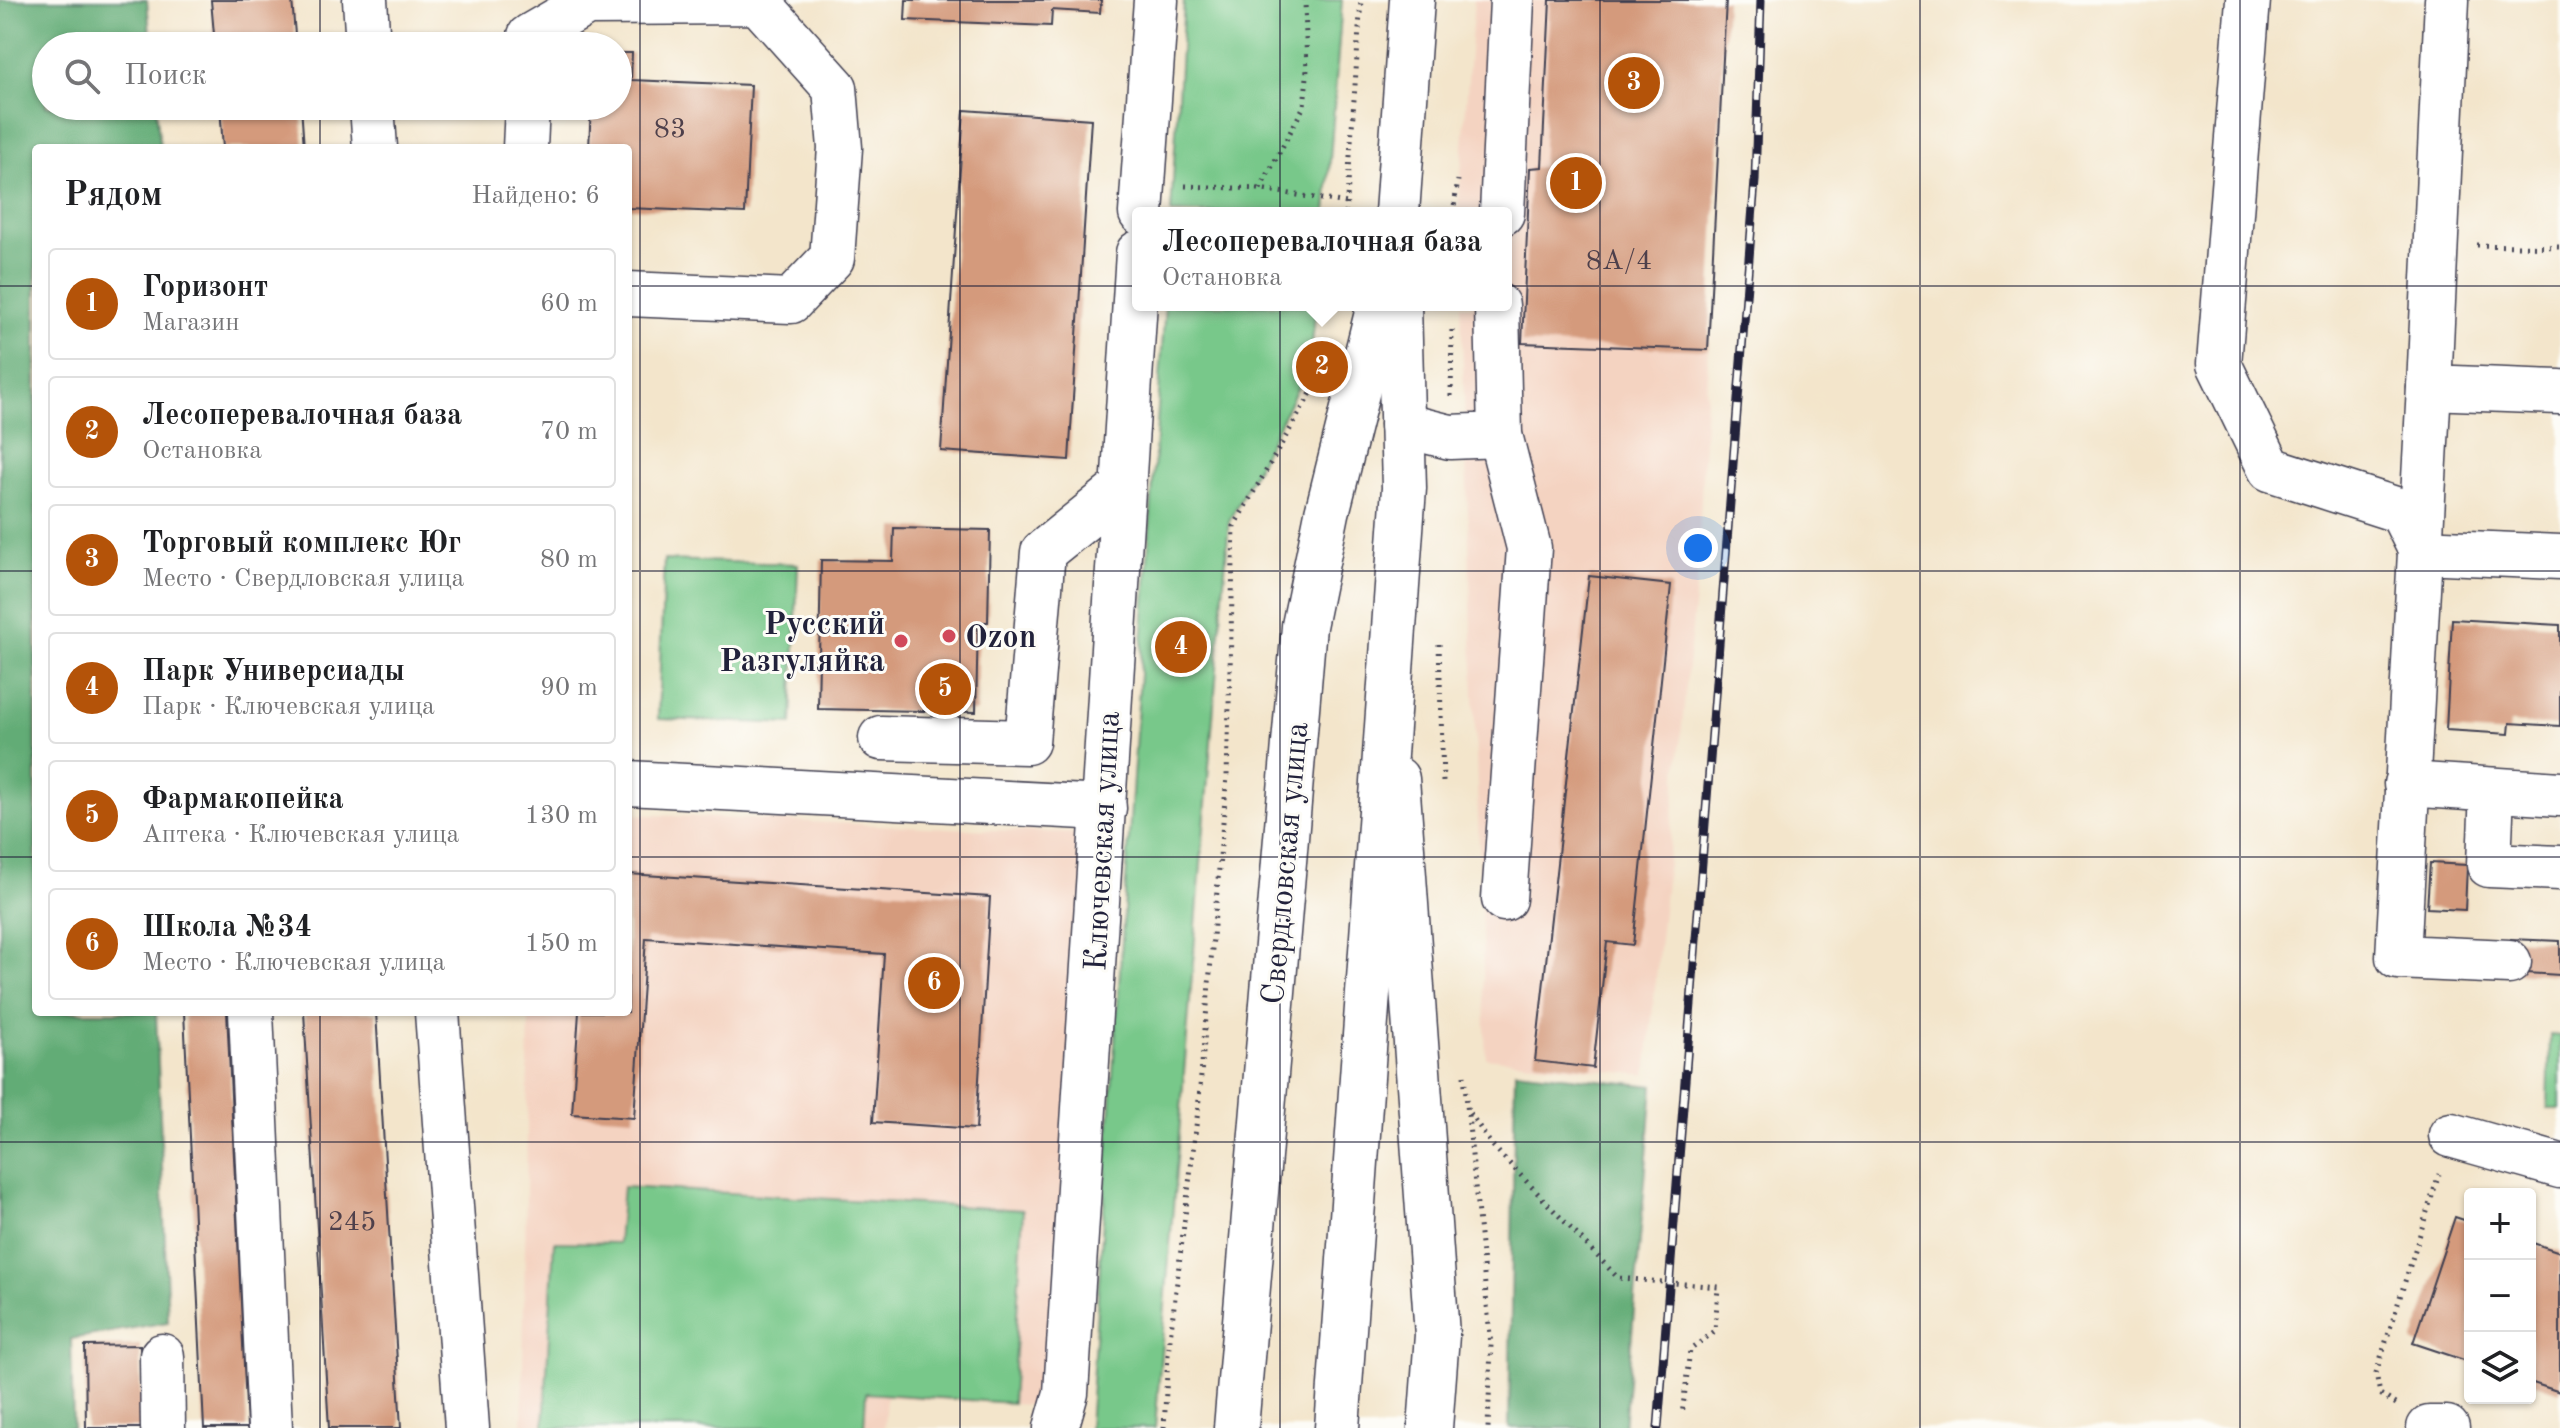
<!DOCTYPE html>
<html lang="ru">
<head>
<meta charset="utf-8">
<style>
	body { margin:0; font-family:"Old Standard TT",serif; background:#f2f2f2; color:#202124 }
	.controls { position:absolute; right:24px; bottom:24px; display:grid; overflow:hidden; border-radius:8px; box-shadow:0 2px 6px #0004 }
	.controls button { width:72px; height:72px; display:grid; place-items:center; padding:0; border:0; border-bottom:2px solid #e0e0e0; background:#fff; color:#202124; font:40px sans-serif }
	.you { position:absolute; left:1698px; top:548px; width:28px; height:28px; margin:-20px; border:6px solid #fff; border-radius:50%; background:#1a73e8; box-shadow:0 0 0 12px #1a73e833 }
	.badge { display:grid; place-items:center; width:52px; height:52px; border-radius:50%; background:#b45309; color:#fff; font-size:26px; font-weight:700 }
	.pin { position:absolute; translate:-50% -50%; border:4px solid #fff; box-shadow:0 2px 8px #0006 }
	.popup { position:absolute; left:1132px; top:207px; width:380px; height:104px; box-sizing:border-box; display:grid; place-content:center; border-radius:8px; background:#fff; filter:drop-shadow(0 2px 6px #0005); font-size:26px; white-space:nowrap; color:#757577 }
	.popup b { font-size:30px; color:#202124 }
	.popup::after { content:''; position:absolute; left:50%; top:100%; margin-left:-16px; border:16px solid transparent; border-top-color:#fff }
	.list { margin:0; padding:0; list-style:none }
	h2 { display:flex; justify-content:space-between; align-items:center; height:104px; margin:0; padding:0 32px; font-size:34px }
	h2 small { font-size:26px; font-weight:400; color:#757577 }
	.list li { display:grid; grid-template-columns:52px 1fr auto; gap:24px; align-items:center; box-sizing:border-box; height:112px; margin:0 16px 16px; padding:0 16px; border:2px solid #e0e0e0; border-radius:8px }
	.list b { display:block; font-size:30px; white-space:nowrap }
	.list p { margin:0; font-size:26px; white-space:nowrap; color:#757577 }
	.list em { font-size:26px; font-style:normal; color:#757577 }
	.icon { flex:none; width:44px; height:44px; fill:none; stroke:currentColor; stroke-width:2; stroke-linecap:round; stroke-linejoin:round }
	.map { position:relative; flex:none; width:2560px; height:1428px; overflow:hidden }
	.search { position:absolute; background:#fff; box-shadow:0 2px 6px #0004; left:32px; top:32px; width:600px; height:88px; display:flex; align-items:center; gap:20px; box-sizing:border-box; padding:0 28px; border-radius:44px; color:#757577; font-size:30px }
	.panel { position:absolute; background:#fff; box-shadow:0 2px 6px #0004; left:32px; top:144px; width:600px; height:872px; border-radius:8px }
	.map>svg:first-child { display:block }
</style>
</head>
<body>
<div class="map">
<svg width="2560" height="1428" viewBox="0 0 2560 1428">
	<rect width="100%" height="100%" fill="#fdfcf7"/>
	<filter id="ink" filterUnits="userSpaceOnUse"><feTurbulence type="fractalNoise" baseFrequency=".0125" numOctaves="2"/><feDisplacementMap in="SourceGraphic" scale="16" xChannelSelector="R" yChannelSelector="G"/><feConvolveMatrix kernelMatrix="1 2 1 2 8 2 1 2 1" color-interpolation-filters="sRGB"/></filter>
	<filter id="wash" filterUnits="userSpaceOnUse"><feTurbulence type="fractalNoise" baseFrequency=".006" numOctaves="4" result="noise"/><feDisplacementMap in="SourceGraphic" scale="32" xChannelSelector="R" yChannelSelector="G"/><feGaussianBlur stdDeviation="1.8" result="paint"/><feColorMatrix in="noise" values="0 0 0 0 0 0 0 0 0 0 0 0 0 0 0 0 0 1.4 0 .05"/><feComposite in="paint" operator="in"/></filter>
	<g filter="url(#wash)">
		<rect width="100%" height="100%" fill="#f3e5cb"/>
		<!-- built -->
		<g fill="#f4d3c1">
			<path d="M1474 0H1726L1697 579 1646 1075 1486 1058 1461 305H1506V213H1458Z"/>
			<path d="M628 814 1087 834 1048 1406 886 1397 884 1428H522L529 1012H628Z"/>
		</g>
		<!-- green -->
		<g fill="#78c88a" stroke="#4d7562" stroke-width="2">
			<path d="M1184 0H1342L1326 213H1171Z"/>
			<path d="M1165 305H1316L1310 364 1229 521 1155 1428H1089Z"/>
			<path d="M664 560 798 564 792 724 658 719Z"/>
			<path d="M2550 1035 2560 1036V1109H2548Z"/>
			<path d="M623 1187 1023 1210 1012 1403 866 1393 864 1428H544L554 1242 618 1243Z"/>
		</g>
		<!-- forest -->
		<g fill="#62ac76" stroke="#426758" stroke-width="2">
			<path d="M0 0H147L151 46H46V106H156L160 148H36V1012H156L168 1322 71 1339 73 1428H0Z"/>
			<path d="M1515 1071 1653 1086 1624 1428H1509Z"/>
		</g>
		<g id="blocks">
			<!-- building -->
			<g fill="#d49a7c">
				<path d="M211 0H292L296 46H215Z"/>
				<path d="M906 0H1101L1100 13 1052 10 1051 26 905 20Z"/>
				<path d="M1550 0H1726L1708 350 1522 343 1530 168 1542 167Z"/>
				<path d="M618 53H632L631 80 751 85 745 213 628 208V148H589L591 106H618Z"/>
				<path d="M220 106H301L304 148H223Z"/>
				<path d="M964 110 1091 119 1069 460 941 451Z"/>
				<path d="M894 528 990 530 988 622H978L976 712 818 709 821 560 893 561Z"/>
				<path d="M1589 576 1671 585 1633 945 1607 942 1593 1068 1535 1061Z"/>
				<path d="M2452 619 2560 625V726L2510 723 2509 734 2446 730Z"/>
				<path d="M2430 863 2467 865 2465 910 2427 908Z"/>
				<path d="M628 874 990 897 976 1129 873 1122 884 954 646 938 634 1118 572 1114 579 1012H628Z"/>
				<path d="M2511 939 2560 941V975L2509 972Z"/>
				<path d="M184 1012H227L247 1428H204Z"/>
				<path d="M304 1012H376L401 1428H329Z"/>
				<path d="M2455 1217 2470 1222V1362L2413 1343Z"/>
				<path d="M2530 1242 2560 1252V1392L2530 1382Z"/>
				<path d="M140 1345 141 1428H86L85 1346Z"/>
			</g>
		</g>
	</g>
	<g filter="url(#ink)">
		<use href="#blocks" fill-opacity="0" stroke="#413f51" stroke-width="2"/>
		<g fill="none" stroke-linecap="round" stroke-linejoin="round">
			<!-- minor casing -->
			<g stroke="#413f51" stroke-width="47">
				<g id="minor">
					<path d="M365 0 368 46"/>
					<path d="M2248 0 2219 364 2270 469 2401 511 2421 551 2560 557"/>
					<path d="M2447 0 2429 387 2560 392"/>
					<path d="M530 46V36L587 3 758 2 835 88 840 148 832 258 791 301 628 294"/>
					<path d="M372 106 375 148"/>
					<path d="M525 148 527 106"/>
					<path d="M1141 213 1156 0"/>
					<path d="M1502 213 1512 0"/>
					<path d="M1497 305 1500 435 1529 548 1504 899"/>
					<path d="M2429 387 2398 957 2509 962"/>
					<path d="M1402 425 1450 437 1500 435"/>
					<path d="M881 738 1027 742 1043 552 1121 489"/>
					<path d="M628 783 1104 808"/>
					<path d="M2406 784 2560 794"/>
					<path d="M2492 790 2489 865 2560 868"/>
					<path d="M251 1012 270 1428"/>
					<path d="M437 1012 467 1428"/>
					<path d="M2451 1135 2560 1166"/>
					<path d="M162 1356 163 1428"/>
					<path d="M1056 1428 1066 1393 1138 253"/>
					<path d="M2429 1428H2447"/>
				</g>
			</g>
			<!-- major casing -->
			<g stroke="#413f51" stroke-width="47">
				<path id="major" d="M1397 779 1437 1335 1430 1428"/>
			</g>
			<!-- highway casing -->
			<g stroke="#413f51" stroke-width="47">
				<g id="highway">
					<path d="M1397 213 1412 0"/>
					<path d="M1236 1428 1304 626 1327 513 1379 305"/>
					<path d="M1337 1428 1404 488 1399 305"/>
				</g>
			</g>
			<!-- path -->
			<g stroke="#413f51" stroke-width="5" stroke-dasharray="2 6" stroke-linecap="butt">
				<path d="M1185 186 1260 189 1347 203"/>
				<path d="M1260 189 1304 106 1307 77 1305 0"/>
				<path d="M1346 213 1361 0"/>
				<path d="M1453 213 1458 180"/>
				<path d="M2477 245 2560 247"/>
				<path d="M1451 396 1452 326"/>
				<path d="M1439 644 1443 782"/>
				<path d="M1464 1075 1491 1345 1488 1428"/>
				<path d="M1470 1113 1491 1144 1618 1278 1718 1287 1715 1331 1690 1350 1682 1415"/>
				<path d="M2396 1404 2380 1394 2376 1373 2439 1174"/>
				<path d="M1164 1428 1168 1355 1198 1110 1227 776 1234 526 1311 393"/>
			</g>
			<!-- minor -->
			<use href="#minor" stroke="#fff" stroke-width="44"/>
			<!-- major -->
			<use href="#major" stroke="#fff" stroke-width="44"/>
			<!-- highway -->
			<use href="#highway" stroke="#fff" stroke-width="44"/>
			<!-- rail casing -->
			<g stroke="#22223b" stroke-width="9">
				<path id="rail" d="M1658 1428 1755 181 1761 0"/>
			</g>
			<!-- rail -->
			<use href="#rail" stroke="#fdfcf7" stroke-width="6" stroke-dasharray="18" stroke-linecap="butt"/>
		</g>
	</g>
	<!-- grid -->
	<path fill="none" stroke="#22223b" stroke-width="2" stroke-opacity="0.55" d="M320 0V46M640 0V1428M960 0V1428M1280 0V1428M1600 0V1428M1920 0V1428M2240 0V1428M320 106V148M0 286H36M628 286H2560M0 571H36M628 571H2560M0 857H36M628 857H2560M320 1012V1428M0 1142H2560"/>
	<!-- markers -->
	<g fill="#d1495b" stroke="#fdfcf7" stroke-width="3">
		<circle cx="949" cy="636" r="8"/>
		<circle cx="901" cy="641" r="8"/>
	</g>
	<g text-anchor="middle" stroke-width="6" stroke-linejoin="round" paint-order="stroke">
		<!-- number labels -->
		<g font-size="28" fill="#4e404b">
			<text x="670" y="137">83</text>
			<text x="1619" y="269">8А/4</text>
			<text x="352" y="1230">245</text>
		</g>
		<!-- poi labels -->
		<g font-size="32" font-weight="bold" fill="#22223b" stroke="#fdfcf7" text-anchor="end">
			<text x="885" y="634">Русский<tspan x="885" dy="37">Разгуляйка</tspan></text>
			<text x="965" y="647" text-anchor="start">Ozon</text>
		</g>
		<!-- street labels -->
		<g font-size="32" fill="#22223b" stroke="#fdfcf7">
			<text transform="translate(1101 841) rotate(-87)" y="11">Ключевская улица</text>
			<text transform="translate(1284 863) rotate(-85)" y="11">Свердловская улица</text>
		</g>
	</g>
</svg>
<div class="controls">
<button>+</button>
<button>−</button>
<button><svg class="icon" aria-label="layers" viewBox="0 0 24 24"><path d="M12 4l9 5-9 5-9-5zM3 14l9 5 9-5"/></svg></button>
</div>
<div class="you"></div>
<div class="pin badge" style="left:1576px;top:183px">1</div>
<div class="pin badge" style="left:1322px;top:367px">2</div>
<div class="popup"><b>Лесоперевалочная база</b>Остановка</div>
<div class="pin badge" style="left:1634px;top:83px">3</div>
<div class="pin badge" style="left:1181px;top:647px">4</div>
<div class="pin badge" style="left:945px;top:689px">5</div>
<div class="pin badge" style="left:934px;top:983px">6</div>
<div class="search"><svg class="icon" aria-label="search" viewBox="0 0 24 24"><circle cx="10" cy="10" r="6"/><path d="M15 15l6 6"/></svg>Поиск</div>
<section class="panel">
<h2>Рядом<small>Найдено: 6</small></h2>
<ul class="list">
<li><span class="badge">1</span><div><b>Горизонт</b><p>Магазин</p></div><em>60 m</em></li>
<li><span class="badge">2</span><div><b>Лесоперевалочная база</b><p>Остановка</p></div><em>70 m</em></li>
<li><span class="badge">3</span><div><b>Торговый комплекс Юг</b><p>Место · Свердловская улица</p></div><em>80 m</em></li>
<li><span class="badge">4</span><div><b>Парк Универсиады</b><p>Парк · Ключевская улица</p></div><em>90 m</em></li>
<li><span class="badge">5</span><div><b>Фармакопейка</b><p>Аптека · Ключевская улица</p></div><em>130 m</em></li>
<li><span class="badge">6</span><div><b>Школа №34</b><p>Место · Ключевская улица</p></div><em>150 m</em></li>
</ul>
</section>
</div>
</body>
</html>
